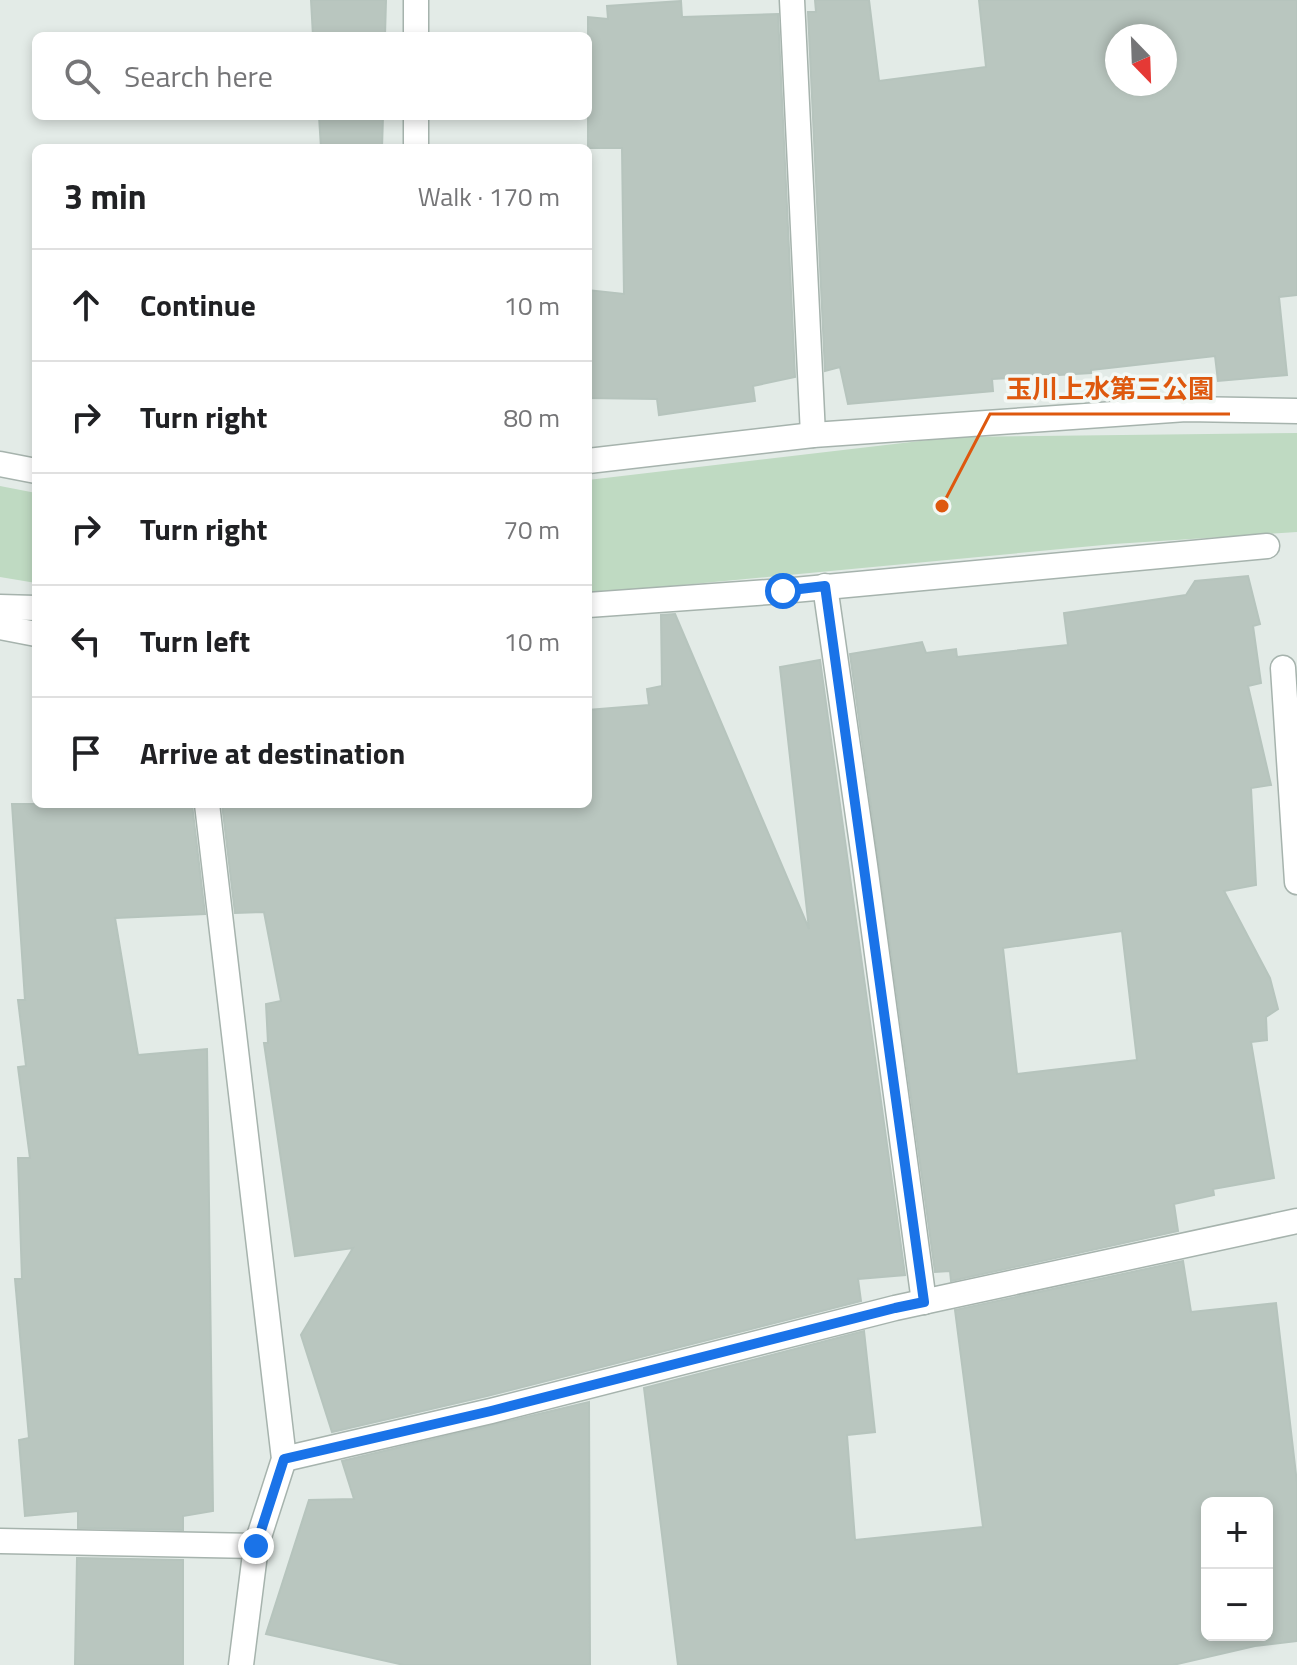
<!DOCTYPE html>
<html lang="en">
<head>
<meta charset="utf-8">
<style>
	body { margin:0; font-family:"Titillium Web","Noto Sans JP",sans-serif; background:#f6f6f6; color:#202124 }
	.controls { position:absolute; right:24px; bottom:24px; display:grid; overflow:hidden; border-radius:12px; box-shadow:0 4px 12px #0003 }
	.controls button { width:72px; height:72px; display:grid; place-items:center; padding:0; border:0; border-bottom:2px solid #e0e0e0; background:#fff; color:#202124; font:40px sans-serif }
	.compass { position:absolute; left:1105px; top:24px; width:72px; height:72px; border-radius:50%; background:#fff; box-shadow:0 4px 12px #0003; rotate:157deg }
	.stop { position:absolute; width:24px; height:24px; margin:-18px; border:6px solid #1a73e8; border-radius:50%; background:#fff }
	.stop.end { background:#1a73e8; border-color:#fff; box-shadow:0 2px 8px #0008 }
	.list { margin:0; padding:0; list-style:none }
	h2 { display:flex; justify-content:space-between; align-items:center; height:104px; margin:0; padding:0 32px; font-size:34px }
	h2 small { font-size:26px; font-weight:400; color:#757577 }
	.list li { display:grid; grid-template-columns:52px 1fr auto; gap:24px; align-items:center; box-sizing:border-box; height:112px; padding:0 32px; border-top:2px solid #e0e0e0 }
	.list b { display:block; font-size:30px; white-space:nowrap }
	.list em { font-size:26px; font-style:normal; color:#757577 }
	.icon { flex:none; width:44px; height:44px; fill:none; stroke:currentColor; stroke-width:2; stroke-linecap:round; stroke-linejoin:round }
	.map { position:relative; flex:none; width:1297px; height:1665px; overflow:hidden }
	.search { position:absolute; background:#fff; box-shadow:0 4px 12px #0003; left:32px; top:32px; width:560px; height:88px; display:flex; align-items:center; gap:20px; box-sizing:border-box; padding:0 28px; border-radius:12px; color:#757577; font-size:30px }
	.panel { position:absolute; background:#fff; box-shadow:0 4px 12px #0003; left:32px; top:144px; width:560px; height:664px; border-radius:12px }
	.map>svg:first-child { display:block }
</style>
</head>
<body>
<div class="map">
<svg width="1297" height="1665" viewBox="0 0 1297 1665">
	<rect width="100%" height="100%" fill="#e3ebe7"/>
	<!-- green -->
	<g fill="#bfdac2">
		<path d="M1297 433V532L1114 544 588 594V480L954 437Z"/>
		<path d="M0 486 36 493V583L0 577Z"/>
	</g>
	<!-- building -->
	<g fill="#b9c6bf" stroke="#b6c4bd" stroke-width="2" fill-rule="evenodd">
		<path d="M311 0H386L385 36H313Z"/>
		<path d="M815 0H869L879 81 986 67 979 0H1297V295L1279 297 1287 375 1218 381 1215 356 1091 370V373L992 379 993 391 848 404 840 367 825 371 808 12H816ZM1117 36H1165V84H1117Z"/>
		<path d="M681 1 682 17 778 14 795 377 753 386 755 401 659 415 657 399 588 398V290L624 294 622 148H588V17L608 19 607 6Z"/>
		<path d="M319 116H383L382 148H321Z"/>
		<path d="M1248 576 1260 624 1253 626 1261 683 1248 686 1271 785 1251 788 1256 885 1224 891 1270 978 1278 1009 1266 1017 1267 1040 1251 1042 1274 1178 1213 1189 1214 1195 1174 1204 1178 1231 951 1281 950 1271 935 1272 850 654 922 642 926 653 956 649 957 657 1068 645 1064 613 1186 595 1195 581ZM1122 931 1137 1060 1017 1074 1003 948Z"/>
		<path d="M675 614 809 929 780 667 820 660 905 1275 858 1279 861 1301 487 1396 332 1432 301 1335 353 1248 295 1256 264 1043H268L266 1004 281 1001 264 912 235 913 222 804H588V710L649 705 647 689 662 686 661 615Z"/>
		<path d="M12 804H192L205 914 115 918 138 1055 207 1049 213 1511 183 1516V1530L78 1528V1511L25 1516 19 1440 29 1438 15 1279H22L18 1158H30L18 1067 26 1066 18 1000H25Z"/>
		<path d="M1183 1261 1191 1312 1276 1303 1297 1483V1641L1255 1646 1173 1665H678L644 1388 864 1331 875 1432 847 1435 855 1540 983 1527 955 1310ZM1207 1503H1267V1635H1207Z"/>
		<path d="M589 1402 590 1665H404L266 1634 309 1500 354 1499 342 1461Z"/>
		<path d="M77 1558 183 1560V1665H75Z"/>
	</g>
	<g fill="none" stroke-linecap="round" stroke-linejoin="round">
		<!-- minor casing -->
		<g stroke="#a6b3ad" stroke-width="27">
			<g id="minor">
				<path d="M792 0 813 435"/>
				<path d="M416 36V0"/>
				<path d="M416 148V116"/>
				<path d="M588 461 813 435 1186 409 1297 411"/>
				<path d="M0 464 36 471"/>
				<path d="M825 586 865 865 924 1302"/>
				<path d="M588 605 783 591 1267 546"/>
				<path d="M0 607 36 608"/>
				<path d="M0 627 36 634"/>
				<path d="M1283 668 1297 882"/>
				<path d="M207 804 284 1459 256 1546 241 1665"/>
				<path d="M284 1459 491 1411 895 1308 1297 1221"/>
				<path d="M0 1541 256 1546"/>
			</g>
		</g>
		<!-- minor -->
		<use href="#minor" stroke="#fff" stroke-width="24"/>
	</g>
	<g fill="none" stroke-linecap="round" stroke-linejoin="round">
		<!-- route -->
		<path stroke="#1a73e8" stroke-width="10" d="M256 1546 284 1459 491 1411 895 1308 924 1302 825 586 783 591"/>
	</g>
	<!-- callouts -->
	<path fill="none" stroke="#de580e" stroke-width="3" d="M942 506L990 414H1230"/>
	<circle fill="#de580e" stroke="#f3f8f5" stroke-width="3" cx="942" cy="506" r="8"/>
	<g font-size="26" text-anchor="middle" font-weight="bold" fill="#de580e" stroke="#f3f8f5" stroke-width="7" stroke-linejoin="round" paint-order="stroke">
		<text x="1110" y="398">玉川上水第三公園</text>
	</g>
</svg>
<div class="controls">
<button>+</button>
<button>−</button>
</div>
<svg class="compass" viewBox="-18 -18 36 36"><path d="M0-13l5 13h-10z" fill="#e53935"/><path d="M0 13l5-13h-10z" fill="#757577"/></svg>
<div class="stop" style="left:783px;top:591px"></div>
<div class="stop end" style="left:256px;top:1546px"></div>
<div class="search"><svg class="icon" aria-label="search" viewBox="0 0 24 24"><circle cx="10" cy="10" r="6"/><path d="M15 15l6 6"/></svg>Search here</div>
<section class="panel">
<h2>3 min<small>Walk · 170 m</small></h2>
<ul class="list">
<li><svg class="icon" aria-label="ahead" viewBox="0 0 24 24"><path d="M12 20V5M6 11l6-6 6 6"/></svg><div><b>Continue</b></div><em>10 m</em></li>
<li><svg class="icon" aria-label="right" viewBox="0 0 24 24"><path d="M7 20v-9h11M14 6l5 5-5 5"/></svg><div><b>Turn right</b></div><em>80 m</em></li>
<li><svg class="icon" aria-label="right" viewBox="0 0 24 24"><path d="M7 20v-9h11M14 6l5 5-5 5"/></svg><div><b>Turn right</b></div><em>70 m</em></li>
<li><svg class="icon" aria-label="left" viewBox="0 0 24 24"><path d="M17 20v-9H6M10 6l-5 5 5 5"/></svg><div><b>Turn left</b></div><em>10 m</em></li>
<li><svg class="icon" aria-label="arrive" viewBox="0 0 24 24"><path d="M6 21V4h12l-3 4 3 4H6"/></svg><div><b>Arrive at destination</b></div></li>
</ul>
</section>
</div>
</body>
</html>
